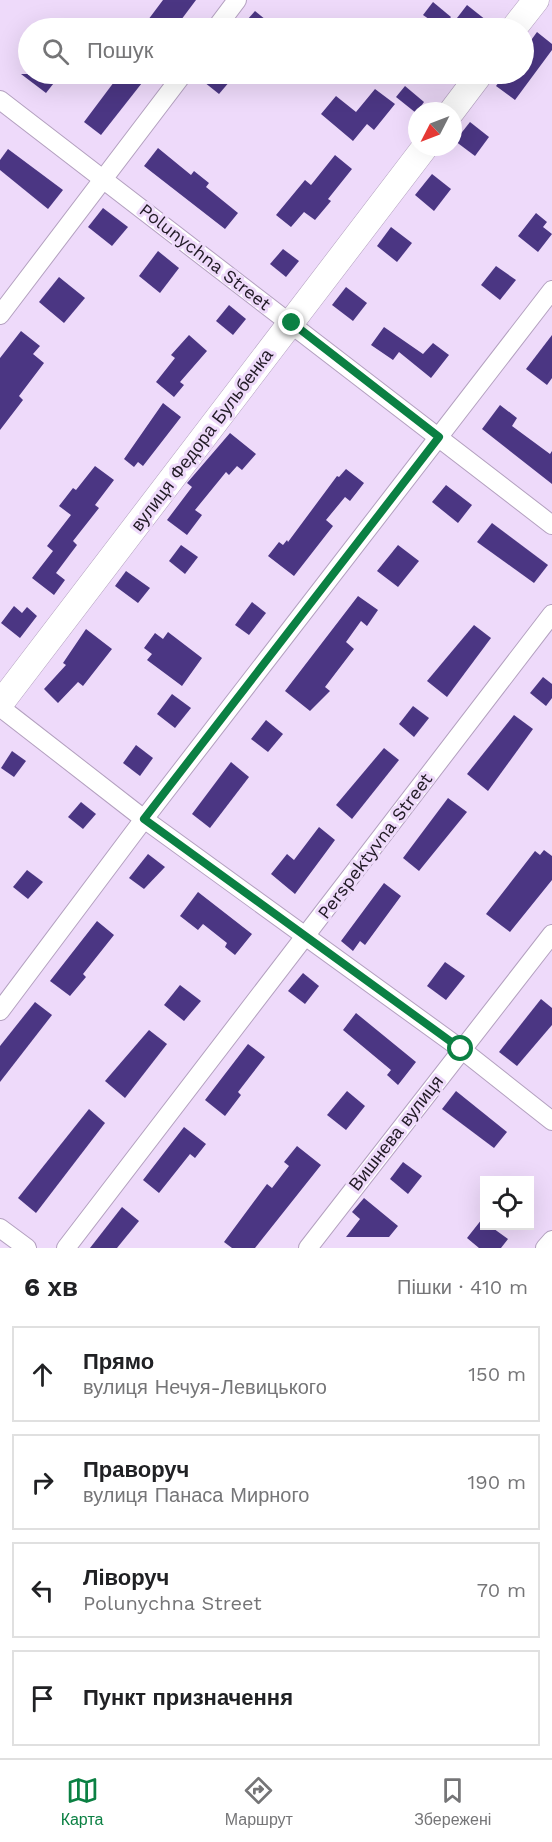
<!DOCTYPE html>
<html lang="uk">
<head>
<meta charset="utf-8">
<style>
	body { margin:0; font-family:"Work Sans",sans-serif; background:#f6f6f6; color:#202124 }
	.controls { position:absolute; right:18px; bottom:18px; display:grid; overflow:hidden; border-radius:0px; box-shadow:0 6px 24px #0002 }
	.controls button { width:54px; height:54px; display:grid; place-items:center; padding:0; border:0; border-bottom:2px solid #e0e0e0; background:#fff; color:#202124; font:30px sans-serif }
	.compass { position:absolute; left:408px; top:102px; width:54px; height:54px; border-radius:50%; background:#fff; box-shadow:0 6px 24px #0002; rotate:228deg }
	.stop { position:absolute; width:18px; height:18px; margin:-14px; border:4px solid #0b8043; border-radius:50%; background:#fff }
	.stop.end { background:#0b8043; border-color:#fff; box-shadow:0 2px 6px #0008 }
	.list { margin:0; padding:0; list-style:none }
	h2 { display:flex; justify-content:space-between; align-items:center; height:78px; margin:0; padding:0 24px; font-size:26px }
	h2 small { font-size:20px; font-weight:400; color:#757577 }
	.list li { display:grid; grid-template-columns:39px 1fr auto; gap:18px; align-items:center; box-sizing:border-box; height:96px; margin:0 12px 12px; padding:0 12px; border:2px solid #e0e0e0; border-radius:0px }
	.list b { display:block; font-size:22px; white-space:nowrap }
	.list p { margin:0; font-size:20px; white-space:nowrap; color:#757577 }
	.list em { font-size:20px; font-style:normal; color:#757577 }
	.icon { flex:none; width:33px; height:33px; fill:none; stroke:currentColor; stroke-width:2; stroke-linecap:round; stroke-linejoin:round }
	.map { position:relative; flex:none; width:552px; height:1248px; overflow:hidden }
	.search { position:absolute; background:#fff; box-shadow:0 6px 24px #0002; left:18px; right:18px; top:18px; height:66px; display:flex; align-items:center; gap:15px; box-sizing:border-box; padding:0 21px; border-radius:33px; color:#757577; font-size:22px }
	.sheet { height:510px; background:#fff }
	nav { display:flex; justify-content:space-around; align-items:center; box-sizing:border-box; height:84px; border-top:2px solid #e0e0e0; background:#fff; font-size:16px; color:#757577 }
	nav a { display:grid; justify-items:center; gap:3px }
	nav .on { color:#0b8043 }
	.map>svg:first-child { display:block }
</style>
</head>
<body>
<div class="map">
<svg width="552" height="1248" viewBox="0 0 552 1248">
	<rect width="100%" height="100%" fill="#eedafa"/>
	<!-- building -->
	<g fill="#4b3683">
		<path d="M163 0H196L175 28H142Z"/>
		<path d="M433 2 451 17 442 28 423 15Z"/>
		<path d="M467 5 496 28H469L457 18Z"/>
		<path d="M255 11 266 20 259 28H240Z"/>
		<path d="M537 32 552 44V50L515 100 496 86 505 74H524V50Z"/>
		<path d="M21 74H61L46 93Z"/>
		<path d="M120 74H149L101 135 84 122Z"/>
		<path d="M194 74H236L219 94Z"/>
		<path d="M405 86 424 102 416 113 396 97Z"/>
		<path d="M375 89 395 104 374 130 367 124 353 141 321 114 336 96 356 112Z"/>
		<path d="M470 122 489 137 475 156 455 141Z"/>
		<path d="M158 148 191 175 194 171 209 183 206 187 238 213 225 229 144 166Z"/>
		<path d="M8 149 63 190 48 209 0 170V160Z"/>
		<path d="M335 155 352 169 328 199 331 201 315 220 304 212 291 227 276 215 305 180 311 185Z"/>
		<path d="M432 174 451 189 434 211 415 195Z"/>
		<path d="M103 208 128 227 112 246 88 227Z"/>
		<path d="M536 213 547 222 543 227 552 234 538 252 518 236Z"/>
		<path d="M391 227 412 243 397 262 377 246Z"/>
		<path d="M283 249 299 261 286 277 270 264Z"/>
		<path d="M158 251 179 268 160 293 139 276Z"/>
		<path d="M496 266 516 280 500 300 481 285Z"/>
		<path d="M59 277 85 298 64 323 39 302Z"/>
		<path d="M346 287 367 303 353 321 332 305Z"/>
		<path d="M229 305 246 319 233 335 216 321Z"/>
		<path d="M384 327 423 354 433 343 449 355 431 378 399 352 393 360 371 345Z"/>
		<path d="M21 331 40 346 33 354 44 363 19 396 23 400 0 430V358Z"/>
		<path d="M189 335 207 351 180 382 184 385 174 397 156 382 175 358 171 355Z"/>
		<path d="M552 335V378L547 385 526 369Z"/>
		<path d="M163 403 181 417 143 466 138 462 134 467 124 459Z"/>
		<path d="M500 405 517 418 512 426 550 454 552 451V484L482 429Z"/>
		<path d="M230 433 256 454 242 470 237 466 229 475 226 472 195 510 202 515 187 535 167 520 192 487 187 483Z"/>
		<path d="M95 466 114 480 95 505 99 508 73 541 77 545 56 573 65 580 54 595 32 578 53 551 47 546 71 515 59 506 73 488 76 490Z"/>
		<path d="M346 469 364 483 350 501 345 497 326 520 333 526 294 576 268 556 279 542 283 545 287 540 288 542 337 476 339 477Z"/>
		<path d="M446 485 472 505 458 523 432 502Z"/>
		<path d="M492 523 548 565 534 583 477 542Z"/>
		<path d="M181 545 198 557 185 574 169 561Z"/>
		<path d="M398 545 419 561 398 587 377 571Z"/>
		<path d="M126 571 150 588 138 603 115 586Z"/>
		<path d="M358 596 378 610 367 626 361 621 346 642 354 649 325 687 330 691 310 711 285 691Z"/>
		<path d="M252 602 266 613 249 635 235 625Z"/>
		<path d="M14 606 22 613 27 607 37 616 20 638 1 623Z"/>
		<path d="M474 625 491 638 447 697 427 681Z"/>
		<path d="M86 629 112 649 83 686 78 682 58 703 44 689 66 665 63 663Z"/>
		<path d="M168 632 202 658 182 686 147 660 152 654 144 648 155 633 163 639Z"/>
		<path d="M543 677 552 684V698L546 706 530 693Z"/>
		<path d="M172 694 191 708 175 728 157 714Z"/>
		<path d="M413 706 429 718 414 737 399 724Z"/>
		<path d="M514 715 533 729 488 791 467 774Z"/>
		<path d="M266 720 283 734 268 752 251 739Z"/>
		<path d="M136 745 153 758 140 776 123 763Z"/>
		<path d="M384 748 399 760 352 819 336 805Z"/>
		<path d="M12 751 26 761 14 777 1 768Z"/>
		<path d="M231 762 249 777 210 828 192 814Z"/>
		<path d="M448 798 467 812 419 871 403 858Z"/>
		<path d="M81 802 96 814 83 829 68 817Z"/>
		<path d="M319 827 335 840 295 894 271 874 287 854 294 860Z"/>
		<path d="M544 850 552 856V880L510 932 486 914 535 851 540 855Z"/>
		<path d="M148 854 165 867 144 889 129 878Z"/>
		<path d="M27 870 43 882 28 899 13 887Z"/>
		<path d="M384 883 401 896 365 945 360 941 353 951 341 941Z"/>
		<path d="M198 892 252 934 235 955 225 947 227 943 203 924 198 930 180 916Z"/>
		<path d="M97 921 114 935 83 974 86 977 70 996 50 981Z"/>
		<path d="M445 962 465 976 446 1000 427 986Z"/>
		<path d="M303 973 319 986 305 1004 288 991Z"/>
		<path d="M180 985 201 1001 184 1021 164 1005Z"/>
		<path d="M541 999 552 1008V1025L517 1066 499 1052Z"/>
		<path d="M35 1002 52 1015 0 1082V1046Z"/>
		<path d="M356 1013 416 1062 398 1085 387 1075 391 1070 343 1030Z"/>
		<path d="M149 1030 167 1044 125 1098 105 1081Z"/>
		<path d="M248 1044 265 1057 238 1092 241 1095 225 1116 205 1100Z"/>
		<path d="M347 1091 365 1106 346 1130 327 1115Z"/>
		<path d="M456 1091 507 1132 494 1148 442 1109Z"/>
		<path d="M89 1109 105 1123 36 1213 18 1198Z"/>
		<path d="M184 1127 206 1144 195 1158 190 1154 159 1193 143 1180Z"/>
		<path d="M297 1146 321 1165 255 1248H232L224 1242 267 1184 272 1188 289 1166 284 1162Z"/>
		<path d="M403 1162 422 1176 408 1194 390 1179Z"/>
		<path d="M364 1198 398 1226 389 1237H346L360 1219 352 1212Z"/>
		<path d="M122 1207 139 1221 117 1248H90Z"/>
		<path d="M482 1219 484 1226H490L508 1239 501 1248H479L467 1238Z"/>
	</g>
	<g fill="none" stroke-linecap="round" stroke-linejoin="round">
		<!-- street casing -->
		<g stroke="#b3a0bf" stroke-width="20">
			<g id="street">
				<path d="M216 28 237 0"/>
				<path d="M0 100 552 525"/>
				<path d="M0 315 183 74"/>
				<path d="M0 707 144 819 461 1049 552 1121"/>
				<path d="M0 1011 144 819 552 290"/>
				<path d="M0 1228 27 1248"/>
				<path d="M66 1248 552 614"/>
				<path d="M308 1248 552 934"/>
				<path d="M545 1248 552 1240"/>
			</g>
		</g>
		<!-- secondary casing -->
		<g stroke="#b3a0bf" stroke-width="27">
			<g id="secondary">
				<path d="M514 28 536 0"/>
				<path d="M452 111 480 74"/>
				<path d="M0 704 425 147"/>
			</g>
		</g>
		<!-- street -->
		<use href="#street" stroke="#fff" stroke-width="18"/>
		<!-- secondary -->
		<use href="#secondary" stroke="#fff" stroke-width="26"/>
	</g>
	<g fill="none" stroke-linecap="round" stroke-linejoin="round">
		<!-- route -->
		<path stroke="#0b8043" stroke-width="8" d="M292 323 439 437 144 819 461 1049"/>
	</g>
	<g text-anchor="middle" stroke-width="6" stroke-linejoin="round" paint-order="stroke">
		<!-- street labels -->
		<g font-size="18" fill="#211a25" stroke="#eedafa">
			<text transform="translate(205 257) rotate(38)" y="6">Polunychna Street</text>
			<text transform="translate(202 440) rotate(-53)" y="6">вулиця Федора Бульбенка</text>
			<text transform="translate(375 846) rotate(-53)" y="6">Perspektyvna Street</text>
			<text transform="translate(396 1133) rotate(-52)" y="6">Вишнева вулиця</text>
		</g>
	</g>
</svg>
<div class="controls">
<button><svg class="icon" aria-label="locate" viewBox="0 0 24 24"><circle cx="12" cy="12" r="6"/><path d="M12 2v4M12 18v4M2 12h4M18 12h4"/></svg></button>
</div>
<svg class="compass" viewBox="-18 -18 36 36"><path d="M0-13l5 13h-10z" fill="#e53935"/><path d="M0 13l5-13h-10z" fill="#757577"/></svg>
<div class="stop" style="left:461px;top:1049px"></div>
<div class="stop end" style="left:292px;top:323px"></div>
<div class="search"><svg class="icon" aria-label="search" viewBox="0 0 24 24"><circle cx="10" cy="10" r="6"/><path d="M15 15l6 6"/></svg>Пошук</div>
</div>
<section class="sheet">
<h2>6 хв<small>Пішки · 410 m</small></h2>
<ul class="list">
<li><svg class="icon" aria-label="ahead" viewBox="0 0 24 24"><path d="M12 20V5M6 11l6-6 6 6"/></svg><div><b>Прямо</b><p>вулиця Нечуя-Левицького</p></div><em>150 m</em></li>
<li><svg class="icon" aria-label="right" viewBox="0 0 24 24"><path d="M7 20v-9h11M14 6l5 5-5 5"/></svg><div><b>Праворуч</b><p>вулиця Панаса Мирного</p></div><em>190 m</em></li>
<li><svg class="icon" aria-label="left" viewBox="0 0 24 24"><path d="M17 20v-9H6M10 6l-5 5 5 5"/></svg><div><b>Ліворуч</b><p>Polunychna Street</p></div><em>70 m</em></li>
<li><svg class="icon" aria-label="arrive" viewBox="0 0 24 24"><path d="M6 21V4h12l-3 4 3 4H6"/></svg><div><b>Пункт призначення</b></div></li>
</ul>
</section>
<nav>
<a class="on"><svg class="icon" aria-label="map" viewBox="0 0 24 24"><path d="M3 6l6-2 6 2 6-2v14l-6 2-6-2-6 2zM9 4v14M15 6v14"/></svg>Карта</a>
<a><svg class="icon" aria-label="directions" viewBox="0 0 24 24"><path d="M12 3l9 9-9 9-9-9zM9 14v-3h6M13 9l2 2-2 2"/></svg>Маршрут</a>
<a><svg class="icon" aria-label="saved" viewBox="0 0 24 24"><path d="M7 4h10v16l-5-4-5 4z"/></svg>Збережені</a>
</nav>
</body>
</html>
